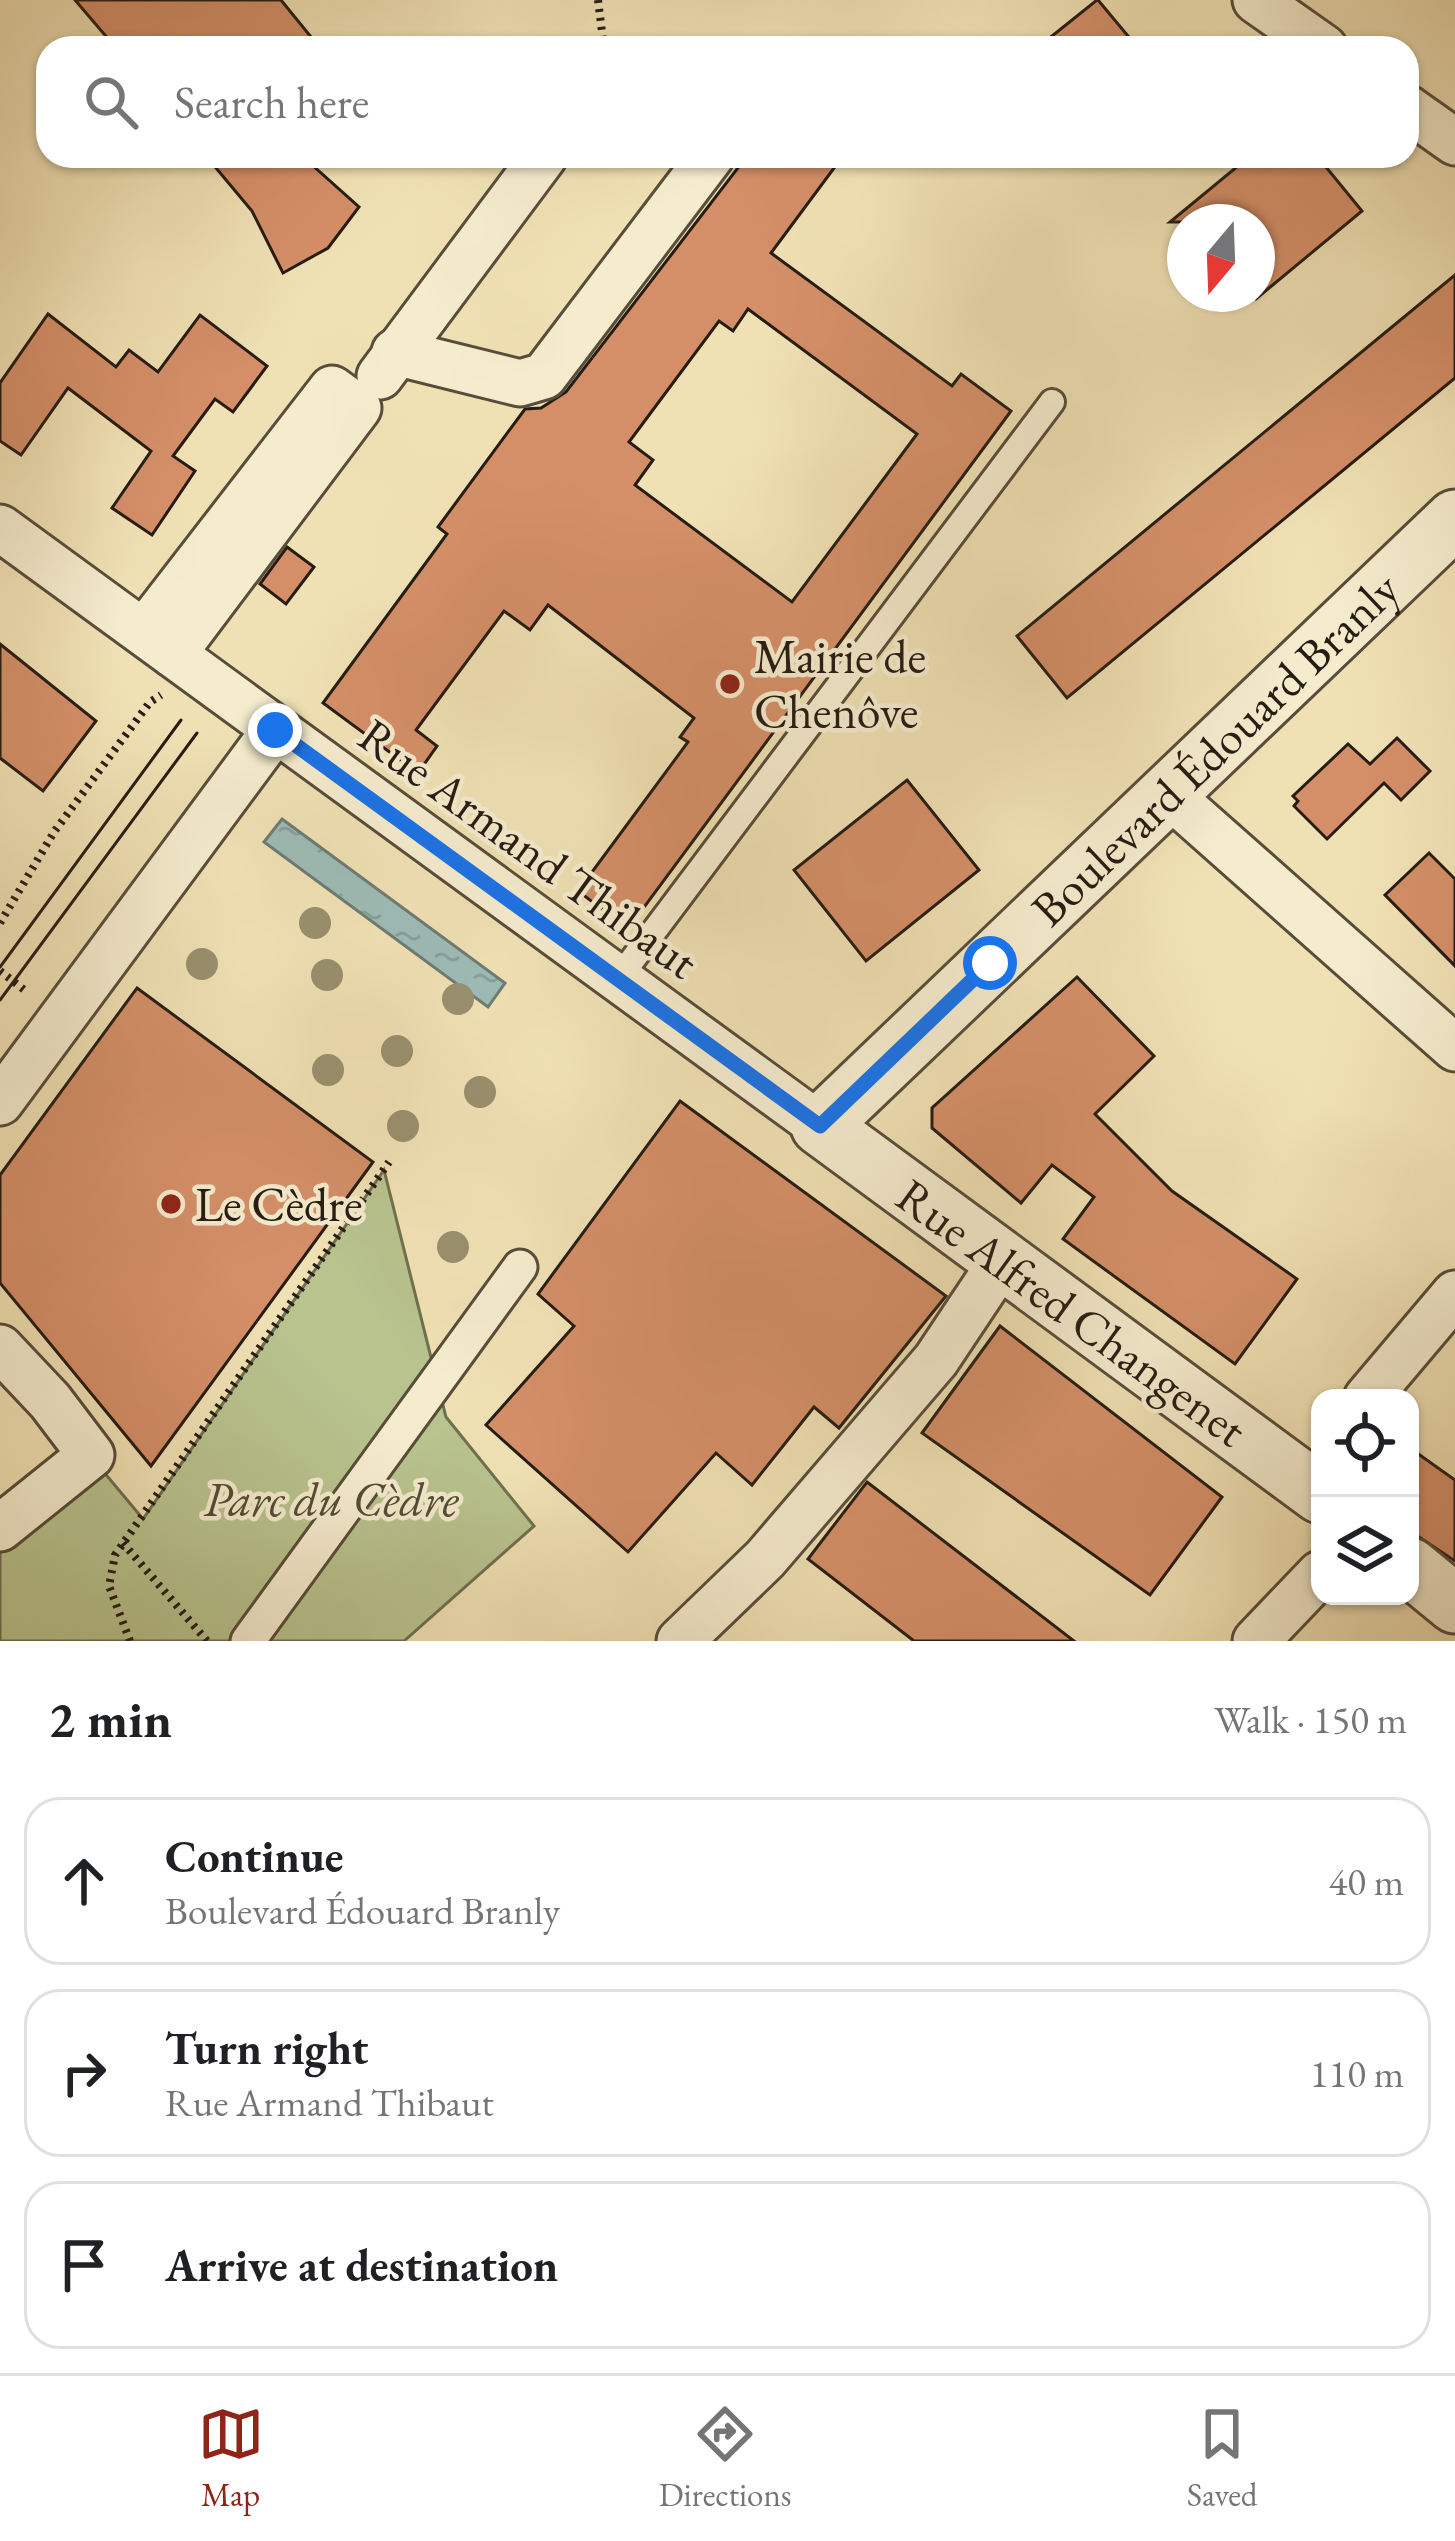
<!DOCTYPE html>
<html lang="en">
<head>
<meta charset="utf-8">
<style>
	body { margin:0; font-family:"EB Garamond",serif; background:#f2f2f2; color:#202124 }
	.controls { position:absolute; right:36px; bottom:36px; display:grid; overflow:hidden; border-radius:24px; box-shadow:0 3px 9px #0004 }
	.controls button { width:108px; height:108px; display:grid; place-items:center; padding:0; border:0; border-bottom:3px solid #e0e0e0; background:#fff; color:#202124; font:60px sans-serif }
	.compass { position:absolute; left:1167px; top:204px; width:108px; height:108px; border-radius:50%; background:#fff; box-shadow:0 3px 9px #0004; rotate:199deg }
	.stop { position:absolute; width:36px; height:36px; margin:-27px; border:9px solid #1a73e8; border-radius:50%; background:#fff }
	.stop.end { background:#1a73e8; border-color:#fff; box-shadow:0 3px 12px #0008 }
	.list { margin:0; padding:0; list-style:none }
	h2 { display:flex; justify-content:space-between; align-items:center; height:156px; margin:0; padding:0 48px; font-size:51px }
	h2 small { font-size:39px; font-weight:400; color:#757577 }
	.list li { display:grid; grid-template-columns:78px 1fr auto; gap:36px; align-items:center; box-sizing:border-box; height:168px; margin:0 24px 24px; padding:0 24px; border:3px solid #e0e0e0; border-radius:36px }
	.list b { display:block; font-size:45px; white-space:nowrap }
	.list p { margin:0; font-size:39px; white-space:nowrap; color:#757577 }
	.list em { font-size:39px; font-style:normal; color:#757577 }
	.icon { flex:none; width:66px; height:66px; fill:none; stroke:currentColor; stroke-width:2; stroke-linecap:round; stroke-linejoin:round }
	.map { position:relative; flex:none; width:1455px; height:1641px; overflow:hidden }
	.search { position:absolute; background:#fff; box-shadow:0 3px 9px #0004; left:36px; right:36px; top:36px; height:132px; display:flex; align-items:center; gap:30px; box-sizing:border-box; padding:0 42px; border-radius:36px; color:#757577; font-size:45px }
	.sheet { height:732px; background:#fff }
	nav { display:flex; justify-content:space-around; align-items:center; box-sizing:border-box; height:168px; border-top:3px solid #e0e0e0; background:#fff; font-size:33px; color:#757577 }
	nav a { display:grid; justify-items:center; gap:6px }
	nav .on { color:#8f2418 }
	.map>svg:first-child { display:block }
</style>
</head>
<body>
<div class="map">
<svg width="1455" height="1641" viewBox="0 0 1455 1641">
	<defs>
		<pattern id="water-ripples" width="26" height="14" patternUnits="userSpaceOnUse" patternTransform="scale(3)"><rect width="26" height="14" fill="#9dbcb6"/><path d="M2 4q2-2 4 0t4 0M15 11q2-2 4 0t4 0" fill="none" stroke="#87a19b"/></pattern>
	</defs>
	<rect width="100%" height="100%" fill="#f0e1b4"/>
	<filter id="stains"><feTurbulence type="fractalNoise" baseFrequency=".00167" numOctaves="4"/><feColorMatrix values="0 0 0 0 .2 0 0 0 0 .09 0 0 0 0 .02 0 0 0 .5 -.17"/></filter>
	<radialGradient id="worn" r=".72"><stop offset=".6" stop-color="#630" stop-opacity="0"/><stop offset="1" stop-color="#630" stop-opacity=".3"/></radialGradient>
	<!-- green -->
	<path fill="#b8c38e" stroke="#6f7050" stroke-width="3" d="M384 1170 446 1417 534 1526 404 1641H0V1545L98 1465 143 1519Z"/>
	<!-- water -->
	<path fill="url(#water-ripples)" stroke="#6d7c74" stroke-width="3" d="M282 819 505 983 488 1007 264 842Z"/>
	<!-- building -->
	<g fill="#d48f68" stroke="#261c12" stroke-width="3" fill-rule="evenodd">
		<path d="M75 0H281L320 48H116Z"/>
		<path d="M1098 0 1138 48H1037L1097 0Z"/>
		<path d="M206 156H302L359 207 328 248 283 273 252 211Z"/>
		<path d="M747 156H843L771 253 952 386 961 374 1011 411 628 929 578 891 688 742 680 737 694 718 548 605 530 630 504 611 416 730 437 746 418 773 323 703 447 534 438 527 525 409 541 408 566 392ZM748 309 917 434 792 602 635 485 653 460 629 442 719 321 733 331Z"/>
		<path d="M1250 156H1317L1362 211 1257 298V222H1170Z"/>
		<path d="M1455 275V378L1067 698 1017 636Z"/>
		<path d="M48 314 116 367 129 350 158 372 200 315 267 366 233 412 215 399 173 456 195 471 152 535 112 508 151 451 68 388 21 455 0 441V383Z"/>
		<path d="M287 547 314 567 286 604 260 584Z"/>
		<path d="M0 644 96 721 43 791 0 758Z"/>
		<path d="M1397 738 1430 771 1401 800 1384 783 1327 839 1294 806 1298 801 1293 796 1348 744 1370 764Z"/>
		<path d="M907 780 979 870 866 961 794 870Z"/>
		<path d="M1429 853 1455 879V966L1385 895Z"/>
		<path d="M1077 977 1154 1056 1095 1114 1172 1191 1297 1279 1235 1364 1063 1239 1094 1197 1052 1165 1021 1203 932 1128V1108Z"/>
		<path d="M137 988 373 1162 151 1466 0 1283V1175Z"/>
		<path d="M680 1101 946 1296 839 1428 814 1407 752 1485 716 1453 628 1552 486 1425 574 1326 538 1294Z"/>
		<path d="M1000 1326 1222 1497 1150 1595 922 1433Z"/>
		<path d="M1410 1448 1455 1480V1561L1410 1531Z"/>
		<path d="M867 1482 1074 1641H914L808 1559Z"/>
	</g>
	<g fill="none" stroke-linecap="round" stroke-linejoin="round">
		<!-- service casing -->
		<g stroke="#584d3a" stroke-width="30">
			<path id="service" d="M618 979 1052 402"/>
		</g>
		<!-- pedestrian casing -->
		<g stroke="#584d3a" stroke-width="39">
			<path id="pedestrian" d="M248 1641 520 1267"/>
		</g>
		<!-- minor casing -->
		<g stroke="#584d3a" stroke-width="51">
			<g id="minor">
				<path d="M1256 0 1324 48"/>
				<path d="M1407 108 1455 142"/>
				<path d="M395 352 520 383 544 376 711 156"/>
				<path d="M380 376 544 156"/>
				<path d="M0 528 820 1126"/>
				<path d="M144 632 332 389 358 408 173 654"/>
				<path d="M1166 792 1455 1048"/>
				<path d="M0 1102 275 730"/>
				<path d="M0 1348 50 1401 91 1455 0 1528"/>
				<path d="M1367 1398 1455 1294"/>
				<path d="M680 1641 765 1559 936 1360 1002 1261"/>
				<path d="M1256 1641 1320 1574"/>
			</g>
		</g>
		<!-- tertiary casing -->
		<g stroke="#584d3a" stroke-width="63">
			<g id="tertiary">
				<path id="s1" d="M1320 1494 820 1126 1455 519"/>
				<path d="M1410 1567 1455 1604"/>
			</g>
		</g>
		<!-- path -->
		<g stroke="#261c12" stroke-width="8" stroke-dasharray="3 6" stroke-linecap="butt">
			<path d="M598 0 604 48"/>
			<path d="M0 923 54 832 150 702 161 695"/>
			<path d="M0 971 27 992"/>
			<path d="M123 1543 207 1641"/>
			<path d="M130 1641 109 1586 115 1555 389 1162"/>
		</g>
		<!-- service -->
		<use href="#service" stroke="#f5ecce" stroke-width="24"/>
		<!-- pedestrian -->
		<use href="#pedestrian" stroke="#f5ecce" stroke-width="33"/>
		<!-- minor -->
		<use href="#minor" stroke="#f5ecce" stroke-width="45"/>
		<!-- tertiary -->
		<use href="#tertiary" stroke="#f5ecce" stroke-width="57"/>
		<!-- tram -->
		<g stroke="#261c12" stroke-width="3">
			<path d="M0 967 181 720"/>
			<path d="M0 1000 197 733"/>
		</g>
	</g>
	<!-- trees -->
	<g fill="#99906f">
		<circle cx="315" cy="923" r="16"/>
		<circle cx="202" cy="964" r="16"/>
		<circle cx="327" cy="975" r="16"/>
		<circle cx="458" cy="999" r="16"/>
		<circle cx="397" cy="1051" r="16"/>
		<circle cx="328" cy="1070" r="16"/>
		<circle cx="480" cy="1092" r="16"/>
		<circle cx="403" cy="1126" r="16"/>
		<circle cx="453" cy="1247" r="16"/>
	</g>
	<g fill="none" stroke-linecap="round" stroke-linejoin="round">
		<!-- route -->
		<path stroke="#1a73e8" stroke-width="15" d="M275 730 820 1126 990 963"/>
	</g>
	<!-- markers -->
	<g fill="#8f2418" stroke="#f5ecce" stroke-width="4.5">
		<circle cx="730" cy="684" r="12"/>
		<circle cx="171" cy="1204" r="12"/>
	</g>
	<g text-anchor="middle" stroke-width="9" stroke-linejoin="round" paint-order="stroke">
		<!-- poi labels -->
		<g font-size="48" fill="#261c12" stroke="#f5ecce" text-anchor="start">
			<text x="754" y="673">Mairie de<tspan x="754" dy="55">Chenôve</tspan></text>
			<text x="195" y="1221">Le Cèdre</text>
		</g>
		<!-- street labels -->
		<g font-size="48" fill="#261c12" stroke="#f5ecce">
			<text dy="17" stroke="none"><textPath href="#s1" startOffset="1167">Boulevard Édouard Branly</textPath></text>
			<text transform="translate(529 848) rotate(36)" y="17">Rue Armand Thibaut</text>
			<text transform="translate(1072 1312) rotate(36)" y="17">Rue Alfred Changenet</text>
		</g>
		<!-- park labels -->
		<g font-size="48" font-style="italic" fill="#524e37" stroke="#f5ecce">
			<text x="331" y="1516">Parc du Cèdre</text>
		</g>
	</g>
	<rect width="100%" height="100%" filter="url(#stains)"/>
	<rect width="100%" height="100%" fill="url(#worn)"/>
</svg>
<div class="controls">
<button><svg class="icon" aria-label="locate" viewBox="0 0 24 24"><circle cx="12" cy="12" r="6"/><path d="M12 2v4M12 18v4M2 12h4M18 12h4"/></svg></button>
<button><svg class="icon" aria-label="layers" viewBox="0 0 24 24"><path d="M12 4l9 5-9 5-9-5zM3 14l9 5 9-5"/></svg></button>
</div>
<svg class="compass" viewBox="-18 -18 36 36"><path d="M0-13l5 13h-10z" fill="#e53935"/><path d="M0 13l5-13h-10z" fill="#757577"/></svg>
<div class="stop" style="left:990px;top:963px"></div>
<div class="stop end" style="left:275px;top:730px"></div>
<div class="search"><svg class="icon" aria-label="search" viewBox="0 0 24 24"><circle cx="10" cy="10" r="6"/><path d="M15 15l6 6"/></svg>Search here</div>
</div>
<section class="sheet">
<h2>2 min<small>Walk · 150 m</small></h2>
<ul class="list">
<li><svg class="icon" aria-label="ahead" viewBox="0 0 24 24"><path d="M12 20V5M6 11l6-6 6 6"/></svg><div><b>Continue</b><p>Boulevard Édouard Branly</p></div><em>40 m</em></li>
<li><svg class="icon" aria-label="right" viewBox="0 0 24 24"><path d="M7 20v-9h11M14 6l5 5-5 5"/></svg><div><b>Turn right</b><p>Rue Armand Thibaut</p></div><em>110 m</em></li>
<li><svg class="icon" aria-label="arrive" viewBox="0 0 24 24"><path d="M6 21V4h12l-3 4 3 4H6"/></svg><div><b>Arrive at destination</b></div></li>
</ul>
</section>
<nav>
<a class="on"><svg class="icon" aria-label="map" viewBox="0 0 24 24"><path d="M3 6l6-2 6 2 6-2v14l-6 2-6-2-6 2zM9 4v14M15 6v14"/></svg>Map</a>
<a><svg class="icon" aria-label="directions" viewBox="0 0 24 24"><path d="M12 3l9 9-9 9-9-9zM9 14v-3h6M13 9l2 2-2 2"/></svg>Directions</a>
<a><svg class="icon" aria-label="saved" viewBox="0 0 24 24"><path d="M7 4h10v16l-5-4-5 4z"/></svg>Saved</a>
</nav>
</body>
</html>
